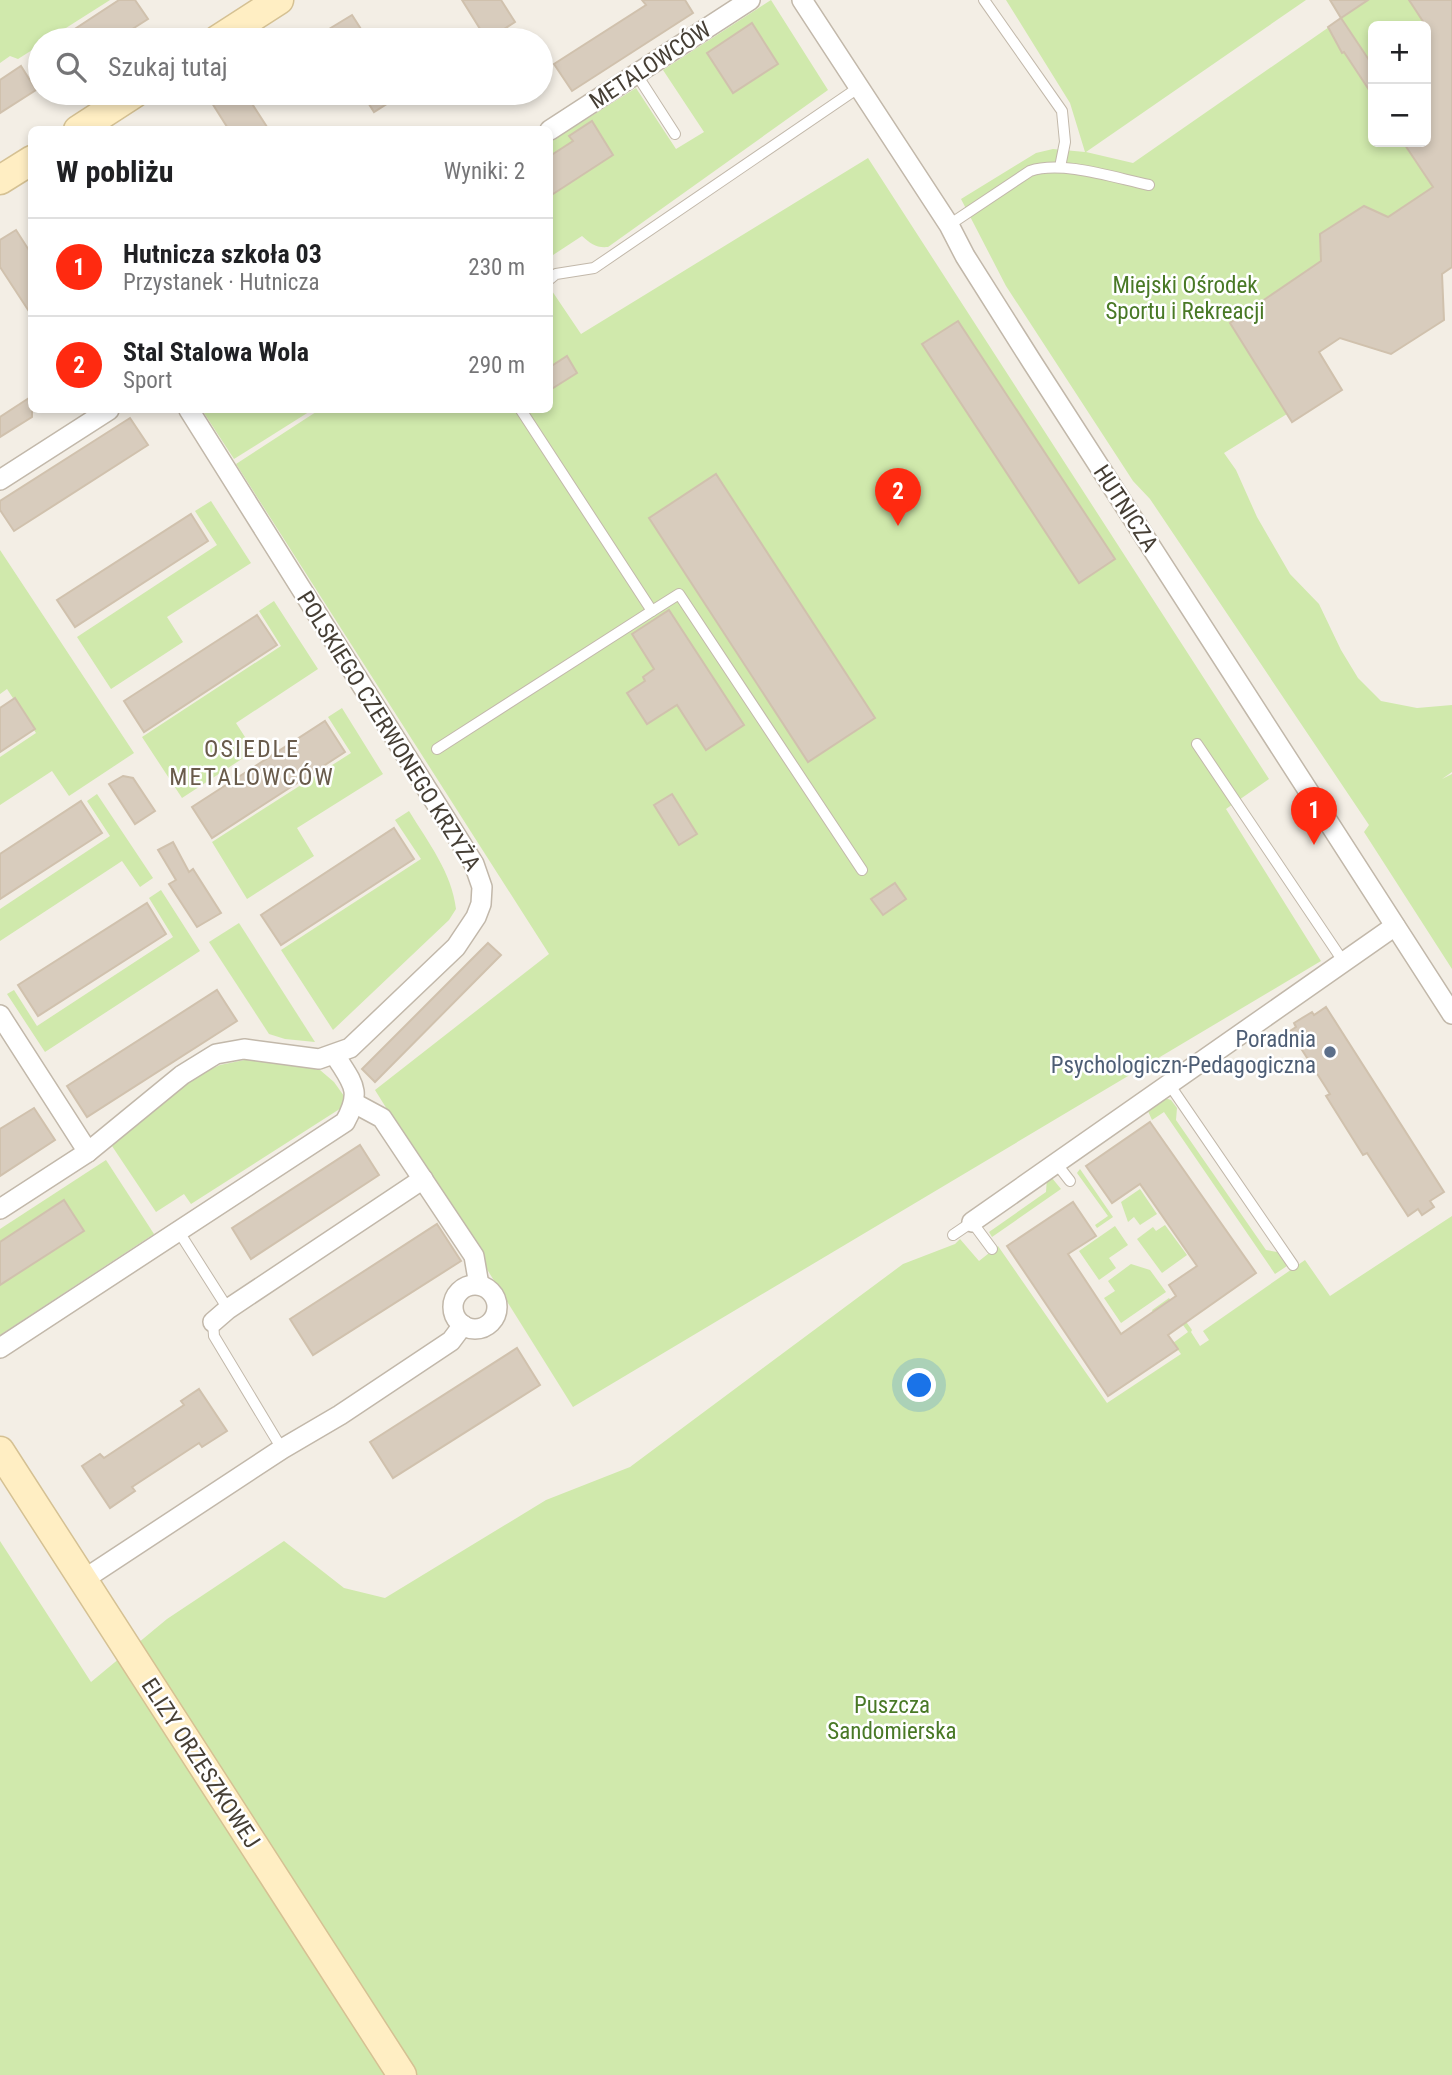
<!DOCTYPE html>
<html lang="pl">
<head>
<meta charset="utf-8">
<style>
	body { margin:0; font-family:"Roboto Condensed",sans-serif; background:#f6f6f6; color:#202124 }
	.controls { position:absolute; right:21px; top:21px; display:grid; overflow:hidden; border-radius:10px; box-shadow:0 4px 10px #0003 }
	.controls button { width:63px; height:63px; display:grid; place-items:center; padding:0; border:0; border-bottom:2px solid #e0e0e0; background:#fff; color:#202124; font:35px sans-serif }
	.you { position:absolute; left:920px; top:1386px; width:24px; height:24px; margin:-18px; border:5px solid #fff; border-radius:50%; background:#1a73e8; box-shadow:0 0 0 10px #1a73e833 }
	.badge { display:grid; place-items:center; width:46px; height:46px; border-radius:50%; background:#ff2a10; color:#fff; font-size:23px; font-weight:700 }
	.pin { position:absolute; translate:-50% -58px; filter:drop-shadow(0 2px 4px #0008) }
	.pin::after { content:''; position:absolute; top:37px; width:24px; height:21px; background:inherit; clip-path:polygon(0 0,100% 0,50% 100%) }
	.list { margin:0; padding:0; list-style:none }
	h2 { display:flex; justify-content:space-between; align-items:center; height:91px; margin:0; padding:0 28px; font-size:30px }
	h2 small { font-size:23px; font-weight:400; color:#757577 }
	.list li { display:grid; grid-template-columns:46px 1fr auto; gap:21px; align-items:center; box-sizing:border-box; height:98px; padding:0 28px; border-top:2px solid #e0e0e0 }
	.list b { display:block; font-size:26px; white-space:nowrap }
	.list p { margin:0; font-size:23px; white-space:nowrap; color:#757577 }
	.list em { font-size:23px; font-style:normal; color:#757577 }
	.icon { flex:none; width:38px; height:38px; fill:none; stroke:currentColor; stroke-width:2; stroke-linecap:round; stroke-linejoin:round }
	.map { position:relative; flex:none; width:1452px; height:2075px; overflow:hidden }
	.search { position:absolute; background:#fff; box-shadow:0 4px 10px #0003; left:28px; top:28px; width:525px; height:77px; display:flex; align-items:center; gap:18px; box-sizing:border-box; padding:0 24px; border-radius:38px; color:#757577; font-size:26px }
	.panel { position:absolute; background:#fff; box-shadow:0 4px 10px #0003; left:28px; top:126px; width:525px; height:287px; border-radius:10px }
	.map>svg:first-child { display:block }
</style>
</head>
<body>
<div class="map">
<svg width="1452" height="2075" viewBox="0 0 1452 2075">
	<rect width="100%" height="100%" fill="#f3eee5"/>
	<!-- green -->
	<g fill="#d0e9ac" fill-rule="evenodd">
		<path d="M0 0H110L47 40H40V45L18 59 10 56 0 63Z"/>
		<path d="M771 0 828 90 608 247C596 248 591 244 582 236L550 257V142L636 88 676 149 704 132 663 70Z"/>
		<path d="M1006 0H1306L1086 152 1133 163 1368 0H1452V267L1442 274 1444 320 1391 354 1339 338 1319 352 1336 379 1287 414 1224 453 1236 470 1257 517 1290 574 1319 604 1341 650 1358 678 1381 701 1417 708 1452 705V772L1442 779 1452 774V969L1364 832 1369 825 1150 499 1133 481 1006 286 961 199 1036 153 1053 149 1085 152 1070 103ZM1373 26H1426V142H1373Z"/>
		<path d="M868 158 1269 779 1226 809 1321 961 573 1407 375 1090 549 954 236 464 319 410H550V288L581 334Z"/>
		<path d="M202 410H312L234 459Z"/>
		<path d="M211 501 251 563 167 617 183 642 111 689 77 637 217 545 195 511Z"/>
		<path d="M0 550 134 753 69 796 52 771 0 805V757L36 733 7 689 0 694Z"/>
		<path d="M274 601 318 669 236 723 254 751 182 798 142 737 281 646 259 611Z"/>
		<path d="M342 708 383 774 297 828 314 856 247 899 212 842 351 753 328 717Z"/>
		<path d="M97 794 153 878 140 887 122 861 0 941V909L110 836 87 801Z"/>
		<path d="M409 811C428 842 452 873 456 909L449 920 333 1030 281 950 421 859 395 820Z"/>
		<path d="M161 890 200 951 45 1052 7 994 14 990 37 1026 173 937 149 898Z"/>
		<path d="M239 923 315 1042 285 1039 269 1034 209 942Z"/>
		<path d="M254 1058 320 1070 334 1082 349 1103 191 1204 184 1194 156 1212 110 1143 190 1079 220 1065Z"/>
		<path d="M1165 1098 1171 1100 1177 1108 1176 1120 1266 1250 1277 1252 1287 1266 1275 1274 1164 1112 1152 1120 1147 1109Z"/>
		<path d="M106 1160 154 1234 0 1335V1229Z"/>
		<path d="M1080 1169 1113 1217 1097 1228 1095 1225 1108 1216 1077 1173Z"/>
		<path d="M1047 1178H1052L1061 1189 992 1237 989 1232 1046 1192Z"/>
		<path d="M1140 1189 1157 1214 1140 1225 1134 1217 1128 1222 1121 1202Z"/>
		<path d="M1452 1216V2075H0V1541L91 1682 167 1619 284 1541 344 1588 385 1598 546 1500 630 1467 903 1264 955 1244 960 1239 979 1261 998 1246 1107 1403 1181 1354 1173 1343 1188 1332 1168 1304 1153 1312 1152 1310 1169 1298 1192 1330 1191 1332 1200 1346 1209 1340 1203 1331 1305 1260 1330 1296Z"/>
		<path d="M1165 1225 1187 1255 1162 1273 1137 1239 1153 1227 1156 1231Z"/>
		<path d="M1115 1226 1128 1245 1109 1258 1116 1268 1099 1280 1079 1251Z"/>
		<path d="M1131 1264 1150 1270 1166 1292 1121 1323 1104 1298 1115 1291 1108 1281Z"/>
	</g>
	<!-- building -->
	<g fill="#d8ccbd" stroke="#d0c1ad" stroke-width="2">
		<path d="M119 0H135L148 19 115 40H58Z"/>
		<path d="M462 0H501L515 22 487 40Z"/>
		<path d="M642 0H685L693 13 572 91 554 64 646 5Z"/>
		<path d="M1330 0H1368L1341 18Z"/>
		<path d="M1409 0H1452V267L1442 274 1444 320 1391 354 1340 338 1319 352 1342 390 1292 422 1230 323 1321 261 1320 234 1364 206 1388 217 1433 187 1403 142H1426V26Z"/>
		<path d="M352 15 368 40H311Z"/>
		<path d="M1341 18 1373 66V96L1344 52 1342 53 1328 27Z"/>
		<path d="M752 23 778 64 733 93 707 53Z"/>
		<path d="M21 66 36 90 0 113V80Z"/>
		<path d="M228 93H245L269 130H229L212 103Z"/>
		<path d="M362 93H404L374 112Z"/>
		<path d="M592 121 613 155 550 196V156L573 141 569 136Z"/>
		<path d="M16 230 32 255V316L0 267V240Z"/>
		<path d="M958 321 1115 559 1079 583 922 344Z"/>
		<path d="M567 356 577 373 550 390V367Z"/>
		<path d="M32 396V417L0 437V417Z"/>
		<path d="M130 418 148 445 14 531 0 510V501Z"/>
		<path d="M716 474 875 718 808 762 649 518Z"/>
		<path d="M191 514 208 541 75 627 57 600Z"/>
		<path d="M669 610 744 725 706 750 677 705 647 724 627 693 645 681 643 677 654 669 632 634Z"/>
		<path d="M257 615 277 645 144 732 124 701Z"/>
		<path d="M15 698 35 729 0 752V708Z"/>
		<path d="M325 721 345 752 212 838 192 807Z"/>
		<path d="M123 776 133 778 155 811 135 824 109 784Z"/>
		<path d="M672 794 697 834 679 845 654 805Z"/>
		<path d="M81 801 102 833 0 899V854Z"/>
		<path d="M394 828 414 859 281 945 261 915Z"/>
		<path d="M173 842 189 872 193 869 221 913 197 927 169 884 176 880 158 850Z"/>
		<path d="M895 883 906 899 883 915 871 899Z"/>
		<path d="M147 903 166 934 38 1016 18 985Z"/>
		<path d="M488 943 501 955 375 1082 362 1069Z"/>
		<path d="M217 990 237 1021 87 1117 67 1086Z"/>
		<path d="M1326 1007 1444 1192 1430 1201 1434 1207 1422 1215 1418 1209 1408 1216 1367 1153 1363 1155 1326 1096 1330 1094 1290 1031 1296 1027 1294 1023 1312 1012 1314 1015Z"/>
		<path d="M34 1108 55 1140 0 1176V1129Z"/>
		<path d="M1150 1122 1256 1273 1168 1335 1178 1349 1108 1396 1007 1246 1073 1202 1096 1236 1068 1254 1121 1334 1176 1296 1169 1285 1197 1266 1140 1184 1112 1203 1086 1166Z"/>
		<path d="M360 1145 379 1175 251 1259 232 1228Z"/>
		<path d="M64 1200 84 1231 0 1285V1242Z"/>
		<path d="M437 1224 461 1261 313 1355 290 1319Z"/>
		<path d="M517 1348 540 1385 393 1478 370 1442Z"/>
		<path d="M199 1389 227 1431 202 1447 199 1443 132 1487 135 1491 110 1508 82 1466 100 1454 104 1458 184 1405 181 1401Z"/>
	</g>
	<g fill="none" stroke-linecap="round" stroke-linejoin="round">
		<!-- lane casing -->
		<g stroke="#c2b8aa" stroke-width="12">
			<g id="lane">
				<path d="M984 0 1062 111 1065 142 1060 167"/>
				<path d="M637 75 675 134"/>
				<path d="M949 225 1030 171C1062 160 1115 178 1149 185"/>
				<path d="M550 279 556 274 594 268 858 88"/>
				<path d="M652 611 679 594 862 870"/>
				<path d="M1197 744 1343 961"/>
				<path d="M437 749 652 611 521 410"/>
				<path d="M1169 1084 1293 1265"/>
				<path d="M1056 1163 1070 1181"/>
				<path d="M179 1232 228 1309"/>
				<path d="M953 1235 972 1222 992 1249"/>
				<path d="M213 1322 214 1336 282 1449"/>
			</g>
		</g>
		<!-- street casing -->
		<g stroke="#c2b8aa" stroke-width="22">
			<g id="street">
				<path d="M802 0 949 225 965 256 1032 362 1452 1014"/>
				<path d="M550 130 750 0"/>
				<path d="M0 480 109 410"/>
				<path d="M0 1015 88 1152"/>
				<path d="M356 1104 382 1118 474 1256 479 1285"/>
				<path d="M0 1209 88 1152 182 1075 216 1054 244 1049 319 1059 350 1048 456 947 476 917 481 904 482 887 474 864 189 410"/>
				<path d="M972 1222 1395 926"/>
				<circle cx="475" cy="1307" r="22"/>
				<path d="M213 1322 228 1309 423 1179"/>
				<path d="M0 1348 345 1122C363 1090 352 1083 335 1055"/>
				<path d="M83 1580 282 1449 340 1415 451 1341 463 1325"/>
			</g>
		</g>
		<!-- secondary casing -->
		<g stroke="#d5c193" stroke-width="31">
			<g id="secondary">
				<path d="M217 40 279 0"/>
				<path d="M78 130 135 93"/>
				<path d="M0 180 32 160"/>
				<path d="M0 1451 402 2075"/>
			</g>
		</g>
		<!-- lane -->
		<use href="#lane" stroke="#fff" stroke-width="10"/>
		<!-- street -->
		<use href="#street" stroke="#fff" stroke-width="19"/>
		<!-- secondary -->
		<use href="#secondary" stroke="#ffeec3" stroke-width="28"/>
	</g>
	<!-- markers -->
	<circle fill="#5c6f8a" stroke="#fff" stroke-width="2.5" cx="1330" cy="1052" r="7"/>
	<g text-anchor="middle" stroke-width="5" stroke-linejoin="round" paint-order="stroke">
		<!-- street labels -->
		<g font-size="23" fill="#453e34" stroke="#fff">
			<text transform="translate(650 65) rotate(-33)" y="8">METALOWCÓW</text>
			<text transform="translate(1126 508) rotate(57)" y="8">HUTNICZA</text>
			<text transform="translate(389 731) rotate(58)" y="8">POLSKIEGO CZERWONEGO KRZYŻA</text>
			<text transform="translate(201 1763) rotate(57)" y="8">ELIZY ORZESZKOWEJ</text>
		</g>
		<!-- park labels -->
		<g font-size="23" fill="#497926" stroke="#fff">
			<text x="1185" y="293">Miejski Ośrodek<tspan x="1185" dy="26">Sportu i Rekreacji</tspan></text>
			<text x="892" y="1713">Puszcza<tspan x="892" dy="26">Sandomierska</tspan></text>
		</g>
		<!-- service labels -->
		<g font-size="23" fill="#4e5e75" stroke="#fff" text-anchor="end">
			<text x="1316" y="1047">Poradnia<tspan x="1316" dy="26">Psychologiczn-Pedagogiczna</tspan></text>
		</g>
		<!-- neighbourhood labels -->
		<g font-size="24" letter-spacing="2" fill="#695b4b" stroke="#fff">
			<text x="252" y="757">OSIEDLE<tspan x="252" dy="28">METALOWCÓW</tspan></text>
		</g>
	</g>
</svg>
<div class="controls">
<button>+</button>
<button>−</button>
</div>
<div class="you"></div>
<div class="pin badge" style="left:1314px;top:845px">1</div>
<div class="pin badge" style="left:898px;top:526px">2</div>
<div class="search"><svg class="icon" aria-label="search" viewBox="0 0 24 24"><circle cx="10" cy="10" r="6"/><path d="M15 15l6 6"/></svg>Szukaj tutaj</div>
<section class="panel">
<h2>W pobliżu<small>Wyniki: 2</small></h2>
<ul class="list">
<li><span class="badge">1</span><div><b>Hutnicza szkoła 03</b><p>Przystanek · Hutnicza</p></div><em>230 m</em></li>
<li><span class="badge">2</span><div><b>Stal Stalowa Wola</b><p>Sport</p></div><em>290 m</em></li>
</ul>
</section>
</div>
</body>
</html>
